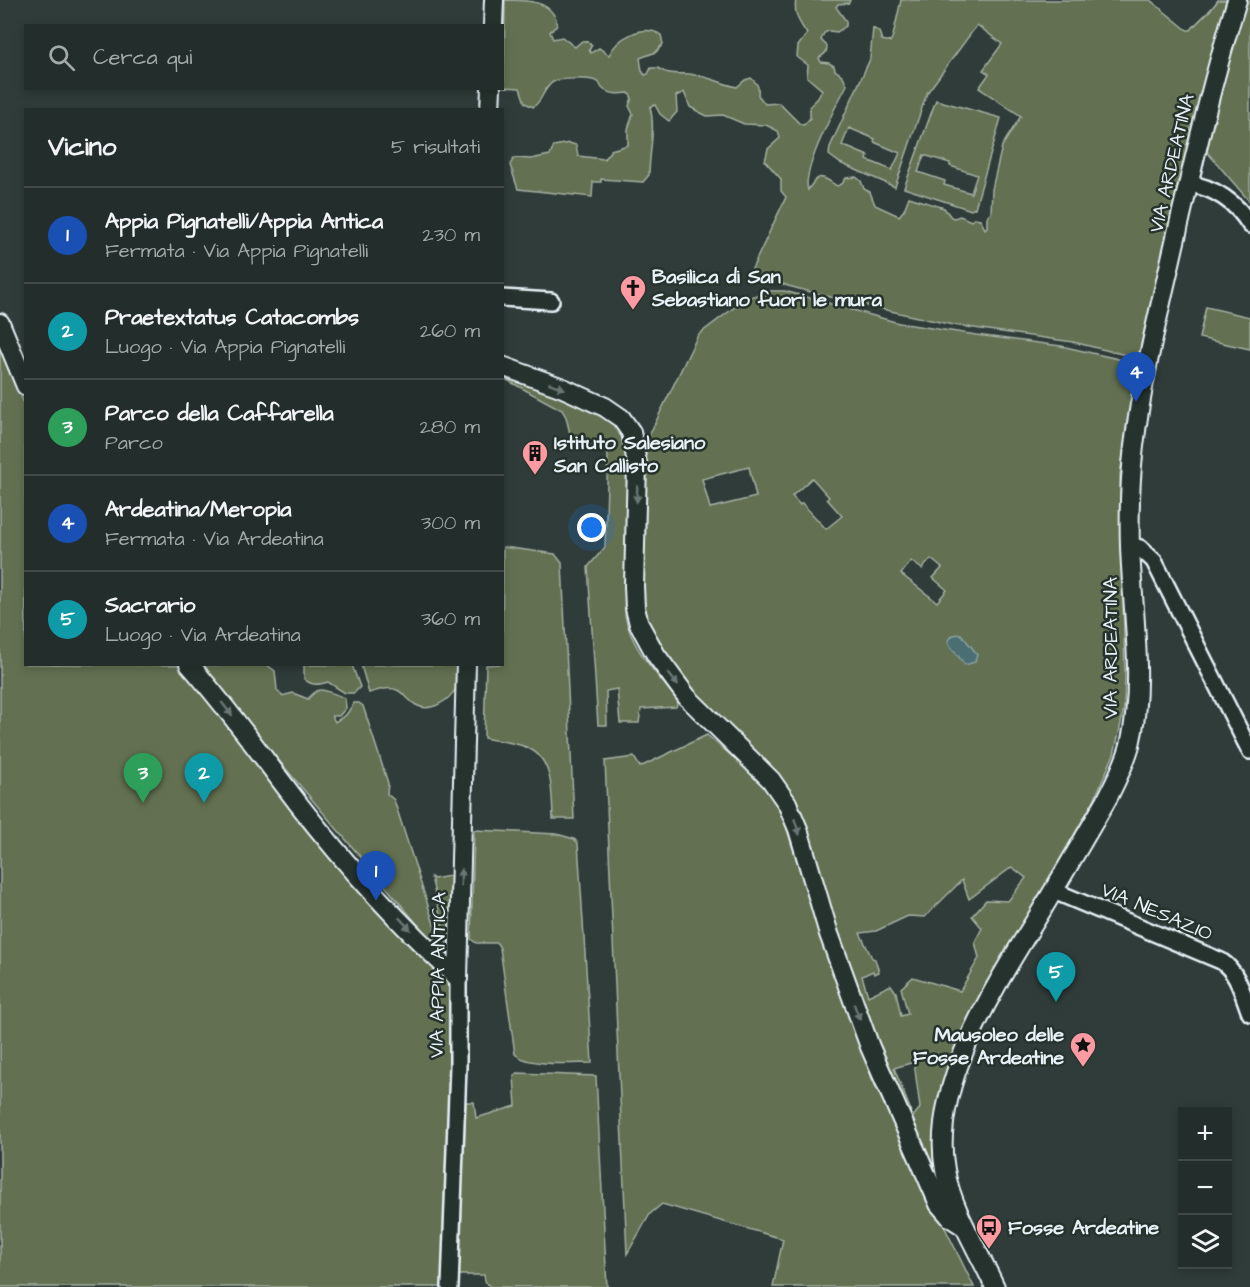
<!DOCTYPE html>
<html lang="it">
<head>
<meta charset="utf-8">
<style>
	body { margin:0; font-family:"Architects Daughter",sans-serif; background:#2b3534; color:#f1f3f6 }
	.controls { position:absolute; right:18px; bottom:18px; display:grid; overflow:hidden; border-radius:0px; box-shadow:0 3px 9px #0003 }
	.controls button { width:54px; height:54px; display:grid; place-items:center; padding:0; border:0; border-bottom:2px solid #404948; background:#232d2c; color:#f1f3f6; font:30px sans-serif }
	.you { position:absolute; left:592px; top:528px; width:21px; height:21px; margin:-15px; border:4px solid #fff; border-radius:50%; background:#1a73e8; box-shadow:0 0 0 9px #1a73e833 }
	.badge { display:grid; place-items:center; width:39px; height:39px; border-radius:50%; background:#db2777; color:#fff; font-size:20px; font-weight:700 }
	.pin { position:absolute; translate:-50% -50px; filter:drop-shadow(0 2px 3px #0008) }
	.pin::after { content:''; position:absolute; top:32px; width:21px; height:18px; background:inherit; clip-path:polygon(0 0,100% 0,50% 100%) }
	.list { margin:0; padding:0; list-style:none }
	h2 { display:flex; justify-content:space-between; align-items:center; height:78px; margin:0; padding:0 24px; font-size:26px }
	h2 small { font-size:20px; font-weight:400; color:#a3a8a9 }
	.list li { display:grid; grid-template-columns:39px 1fr auto; gap:18px; align-items:center; box-sizing:border-box; height:96px; padding:0 24px; border-top:2px solid #404948 }
	.list b { display:block; font-size:22px; white-space:nowrap }
	.list p { margin:0; font-size:20px; white-space:nowrap; color:#a3a8a9 }
	.list em { font-size:20px; font-style:normal; color:#a3a8a9 }
	.icon { flex:none; width:33px; height:33px; fill:none; stroke:currentColor; stroke-width:2; stroke-linecap:round; stroke-linejoin:round }
	.map { position:relative; flex:none; width:1250px; height:1287px; overflow:hidden }
	.search { position:absolute; background:#232d2c; box-shadow:0 3px 9px #0003; left:24px; top:24px; width:480px; height:66px; display:flex; align-items:center; gap:15px; box-sizing:border-box; padding:0 21px; border-radius:0px; color:#a3a8a9; font-size:22px }
	.panel { position:absolute; background:#232d2c; box-shadow:0 3px 9px #0003; left:24px; top:108px; width:480px; height:558px; border-radius:0px }
	.map>svg:first-child { display:block }
</style>
</head>
<body>
<div class="map">
<svg width="1250" height="1287" viewBox="0 0 1250 1287">
	<rect width="100%" height="100%" fill="#2f3c3a"/>
	<filter id="ink" filterUnits="userSpaceOnUse"><feTurbulence type="fractalNoise" baseFrequency=".0167" numOctaves="2"/><feDisplacementMap in="SourceGraphic" scale="12" xChannelSelector="R" yChannelSelector="G"/><feConvolveMatrix kernelMatrix="1 2 1 2 8 2 1 2 1" color-interpolation-filters="sRGB"/></filter>
	<g filter="url(#ink)">
		<!-- green -->
		<g fill="#637051" stroke="#a6b0a4" stroke-width="1.5" fill-rule="evenodd">
			<path d="M505 0C526 0 554 0 557 25L550 32 553 39 562 37 575 47 582 41H586L592 45 589 50 591 53 599 48 609 55C617 38 643 23 661 35L663 44 656 52 640 58 642 71 645 75 648 74 651 68H658C670 77 682 72 695 75 710 77 722 84 737 87L745 80 751 78C758 84 759 87 758 95L765 104 779 103 800 124 804 125 810 118V106L818 98 822 90 807 77 808 65 797 57 798 46 807 34C800 23 793 14 796 0H850L849 3 838 4 836 7 846 21V26L837 32 829 31 824 33 821 40 827 46C827 54 824 54 819 58L821 62 829 63 834 66 835 70 843 76 847 85C837 103 801 172 808 190 818 173 821 175 837 186L842 184 846 178 856 177 861 181 864 189 870 192 875 205 899 216 904 210 909 197 944 208 951 217 954 218 960 216 971 221 975 218 980 219 985 229 987 227V217L991 213 992 189 1002 146 1021 116 979 88 989 74 983 70 1002 44 977 25 927 93 895 187 840 163 829 155 830 147 870 59 873 28 879 32 882 40 890 42 893 36 901 0H1150L1187 30H1191C1199 19 1211 12 1218 0H1231C1197 119 1165 237 1138 358L1073 342 953 325 846 301 788 286 763 276 750 273 786 197 781 191V179L765 161 768 149 780 138 778 131 766 125 744 124 723 115 707 116 699 112 690 107 684 92 676 96 677 112 669 121 660 114 655 105 650 107C656 129 649 153 649 175L643 182 601 179V182H593L592 197 518 189 510 165 514 158 531 159 550 155 554 146 569 143 576 145 578 156 604 159 611 150 628 145V129L633 114 629 106 632 98 629 93C620 94 609 95 602 88 598 83 602 83 596 81 588 78 561 78 553 82 543 88 543 101 533 107L525 103 520 88 504 87ZM849 128 875 139 874 142 900 153 892 170 867 160 868 156 842 145Z"/>
			<path d="M1245 0H1250V202L1207 152 1223 73Z"/>
			<path d="M936 100 1001 118 975 208 971 210 904 188ZM924 155 950 163V166L977 175 971 193 944 185 945 181 918 172Z"/>
			<path d="M770 291H785L899 323 976 335 1061 346 1127 361 1137 365 1120 475 1125 674 1124 708 1119 733 1114 754 1094 800 959 1037C939 1088 931 1118 934 1174L908 1123 920 1108 914 1062 894 1068 911 1111 905 1117 830 923 833 915 832 908 824 902 798 816 677 678 639 609 642 450 698 335 747 298ZM749 467 756 497 710 508 702 479ZM812 478 829 497 827 499 842 516 826 529 802 503 800 505 792 496ZM931 559 942 568 933 578 947 590 937 602 901 574 911 561 922 569ZM1012 867 1026 878 1008 901 986 900 972 916 982 928 975 942 979 958 960 991 913 977 901 988 908 1014 901 1016 896 992 891 985 868 996 862 976 873 971 874 974 879 972 875 959 872 958 860 933 876 931 908 916 925 917 962 880 969 899Z"/>
			<path d="M1206 307 1250 317V349L1199 338Z"/>
			<path d="M0 344 25 406 26 664 179 665 191 677 271 782 301 824 344 875 441 972 451 992V1107L444 1287H0Z"/>
			<path d="M502 371 611 418 626 436 631 483 625 615C631 649 657 674 678 701L676 707 641 709 639 723H620L617 689 606 691 607 725H598L588 567 605 547 608 452 605 446 572 442 566 417 562 410 507 380 503 378Z"/>
			<path d="M503 547 555 554 562 563 574 819H553C552 794 554 758 526 747 514 742 497 741 484 738L486 665 502 664Z"/>
			<path d="M198 665H267L275 671 277 690 282 696 293 693 308 699C311 696 315 690 320 690 325 690 342 696 345 699L346 708 339 716H332L335 722 346 715 354 703H359L363 706 388 783 387 794 394 800 441 946H436Z"/>
			<path d="M304 665H352L360 687 354 693H345L328 682C318 685 312 686 304 679Z"/>
			<path d="M361 665H461C459 672 459 681 456 688 449 701 430 713 416 705 409 701 404 693 397 690 389 686 377 691 369 693Z"/>
			<path d="M707 735 748 770 771 794 776 804 785 823 815 920 872 1079 974 1287H773L783 1239 662 1204 650 1214 627 1254 605 761 634 757 640 767Z"/>
			<path d="M474 830 557 834 574 839 578 843 592 1063C572 1063 529 1067 515 1054L500 948 497 943H476L471 939Z"/>
			<path d="M455 875 451 944 447 945 431 877 434 879Z"/>
			<path d="M517 1073 596 1076 607 1287H490L485 1281 484 1275H458L466 1102H474L476 1118 516 1106 514 1076Z"/>
		</g>
		<!-- water -->
		<path fill="#4c6e73" stroke="#8aa2a8" stroke-width="1.5" d="M961 634 977 654 975 662 965 665 951 647 948 641 953 635Z"/>
		<g fill="none" stroke-linecap="round" stroke-linejoin="round">
			<!-- minor casing -->
			<g stroke="#e8f1f8" stroke-width="20">
				<g id="minor">
					<path d="M1189 184C1214 187 1237 203 1250 225"/>
					<path d="M502 298 551 301"/>
					<path d="M1130 545 1140 548 1154 561 1250 751"/>
					<path d="M1054 891 1221 961C1238 972 1243 995 1250 1013"/>
					<path d="M450 1287 458 1066V978"/>
				</g>
			</g>
			<!-- major casing -->
			<g stroke="#e8f1f8" stroke-width="22">
				<g id="major">
					<path d="M493 26 494 0"/>
					<path d="M490 110 491 88"/>
					<path d="M0 323 26 386"/>
					<path d="M502 366 563 388 605 407 621 418 631 432 637 463 634 586 635 608 639 624 656 655 687 697 771 780 787 803 798 829 829 934 870 1047 939 1204 951 1218 965 1227"/>
					<path d="M189 664C228 708 261 755 297 802 345 864 400 925 458 978"/>
					<path d="M458 978 466 664"/>
					<path d="M995 1287C979 1252 951 1208 945 1170 929 1085 998 982 1040 913 1063 875 1085 837 1107 799 1116 781 1125 764 1130 745 1145 684 1132 608 1130 546 1129 513 1130 479 1134 446 1142 379 1159 312 1174 246 1193 164 1212 81 1237 0"/>
				</g>
			</g>
			<!-- minor -->
			<use href="#minor" stroke="#26332d" stroke-width="15"/>
			<!-- major -->
			<use href="#major" stroke="#26332d" stroke-width="18"/>
		</g>
		<!-- one-way arrows -->
		<defs><path id="oneway-solid" d="M-6-.8H1V-3.2L6.5 0L1 3.2V.8H-6Z" transform="scale(1.5)"/></defs>
		<g fill="#6a7674">
			<use href="#oneway-solid" transform="translate(557 386) rotate(21)"/>
			<use href="#oneway-solid" transform="translate(637 494) rotate(92)"/>
			<use href="#oneway-solid" transform="translate(673 679) rotate(52)"/>
			<use href="#oneway-solid" transform="translate(227 709) rotate(51)"/>
			<use href="#oneway-solid" transform="translate(797 827) rotate(72)"/>
			<use href="#oneway-solid" transform="translate(461 877) rotate(-89)"/>
			<use href="#oneway-solid" transform="translate(405 924) rotate(47)"/>
			<use href="#oneway-solid" transform="translate(857 1012) rotate(69)"/>
		</g>
	</g>
	<!-- icons -->
	<defs>
		<g id="church-pin" transform="scale(1.35)"><path d="M0 17L-7.5 6A9.5 9.5 0 1 1 7.5 6Z" fill="#ff9aa2" stroke="#26332d"/><path d="M-1.2-6h2.4v3.5h3.3v2.4h-3.3V6h-2.4V-.1h-3.3v-2.4h3.3Z" fill="#111"/></g>
		<g id="building-pin" transform="scale(1.35)"><path d="M0 17L-7.5 6A9.5 9.5 0 1 1 7.5 6Z" fill="#ff9aa2" stroke="#26332d"/><path d="M-4-6H4V6H1V3H-1V6H-4ZM-2.5-4.3h1.7v1.8h-1.7ZM.8-4.3h1.7v1.8H.8ZM-2.5-1h1.7V.8h-1.7ZM.8-1h1.7V.8H.8Z" fill="#111"/></g>
		<g id="sight-pin" transform="scale(1.35)"><path d="M0 17L-7.5 6A9.5 9.5 0 1 1 7.5 6Z" fill="#ff9aa2" stroke="#26332d"/><path d="M0-6L1.8-2.2L6-1.7L2.9 1.2L3.7 5.4L0 3.3L-3.7 5.4L-2.9 1.2L-6-1.7L-1.8-2.2Z" fill="#111"/></g>
		<g id="bus-pin" transform="scale(1.35)"><path d="M0 17L-7.5 6A9.5 9.5 0 1 1 7.5 6Z" fill="#ff9aa2" stroke="#26332d"/><path d="M-5-6H5V4H4V6H2V4H-2V6H-4V4H-5ZM-3.5-4V0h7V-4ZM-3.5 1.2v1.5H-2V1.2ZM2 1.2v1.5H3.5V1.2Z" fill="#111"/></g>
	</defs>
	<g fill-rule="evenodd">
		<use href="#church-pin" x="633" y="288"/>
		<use href="#building-pin" x="535" y="453"/>
		<use href="#sight-pin" x="1083" y="1045"/>
		<use href="#bus-pin" x="989" y="1227"/>
	</g>
	<g text-anchor="middle" stroke-width="5" stroke-linejoin="round" paint-order="stroke">
		<!-- street labels -->
		<g font-size="20" fill="#e8f1f8" stroke="#26332d">
			<text transform="translate(1171 163) rotate(-77)" y="7">VIA ARDEATINA</text>
			<text transform="translate(1110 648) rotate(-90)" y="7">VIA ARDEATINA</text>
			<text transform="translate(1157 911) rotate(23)" y="7">VIA NESAZIO</text>
			<text transform="translate(437 975) rotate(-89)" y="7">VIA APPIA ANTICA</text>
		</g>
		<!-- poi labels -->
		<g font-size="20" font-weight="bold" fill="#e8f1f8" stroke="#26332d" text-anchor="start">
			<text x="652" y="283">Basilica di San<tspan x="652" dy="23">Sebastiano fuori le mura</tspan></text>
			<text x="554" y="449">Istituto Salesiano<tspan x="554" dy="23">San Callisto</tspan></text>
			<text x="1064" y="1041" text-anchor="end">Mausoleo delle<tspan x="1064" dy="23">Fosse Ardeatine</tspan></text>
			<text x="1008" y="1234">Fosse Ardeatine</text>
		</g>
	</g>
</svg>
<div class="controls">
<button>+</button>
<button>−</button>
<button><svg class="icon" aria-label="layers" viewBox="0 0 24 24"><path d="M12 4l9 5-9 5-9-5zM3 14l9 5 9-5"/></svg></button>
</div>
<div class="you"></div>
<div class="pin badge" style="left:376px;top:901px;background:#1a4fb4">1</div>
<div class="pin badge" style="left:204px;top:803px;background:#0f9aa8">2</div>
<div class="pin badge" style="left:143px;top:803px;background:#2e9e5b">3</div>
<div class="pin badge" style="left:1136px;top:402px;background:#1a4fb4">4</div>
<div class="pin badge" style="left:1056px;top:1002px;background:#0f9aa8">5</div>
<div class="search"><svg class="icon" aria-label="search" viewBox="0 0 24 24"><circle cx="10" cy="10" r="6"/><path d="M15 15l6 6"/></svg>Cerca qui</div>
<section class="panel">
<h2>Vicino<small>5 risultati</small></h2>
<ul class="list">
<li><span class="badge" style="background:#1a4fb4">1</span><div><b>Appia Pignatelli/Appia Antica</b><p>Fermata · Via Appia Pignatelli</p></div><em>230 m</em></li>
<li><span class="badge" style="background:#0f9aa8">2</span><div><b>Praetextatus Catacombs</b><p>Luogo · Via Appia Pignatelli</p></div><em>260 m</em></li>
<li><span class="badge" style="background:#2e9e5b">3</span><div><b>Parco della Caffarella</b><p>Parco</p></div><em>280 m</em></li>
<li><span class="badge" style="background:#1a4fb4">4</span><div><b>Ardeatina/Meropia</b><p>Fermata · Via Ardeatina</p></div><em>300 m</em></li>
<li><span class="badge" style="background:#0f9aa8">5</span><div><b>Sacrario</b><p>Luogo · Via Ardeatina</p></div><em>360 m</em></li>
</ul>
</section>
</div>
</body>
</html>
